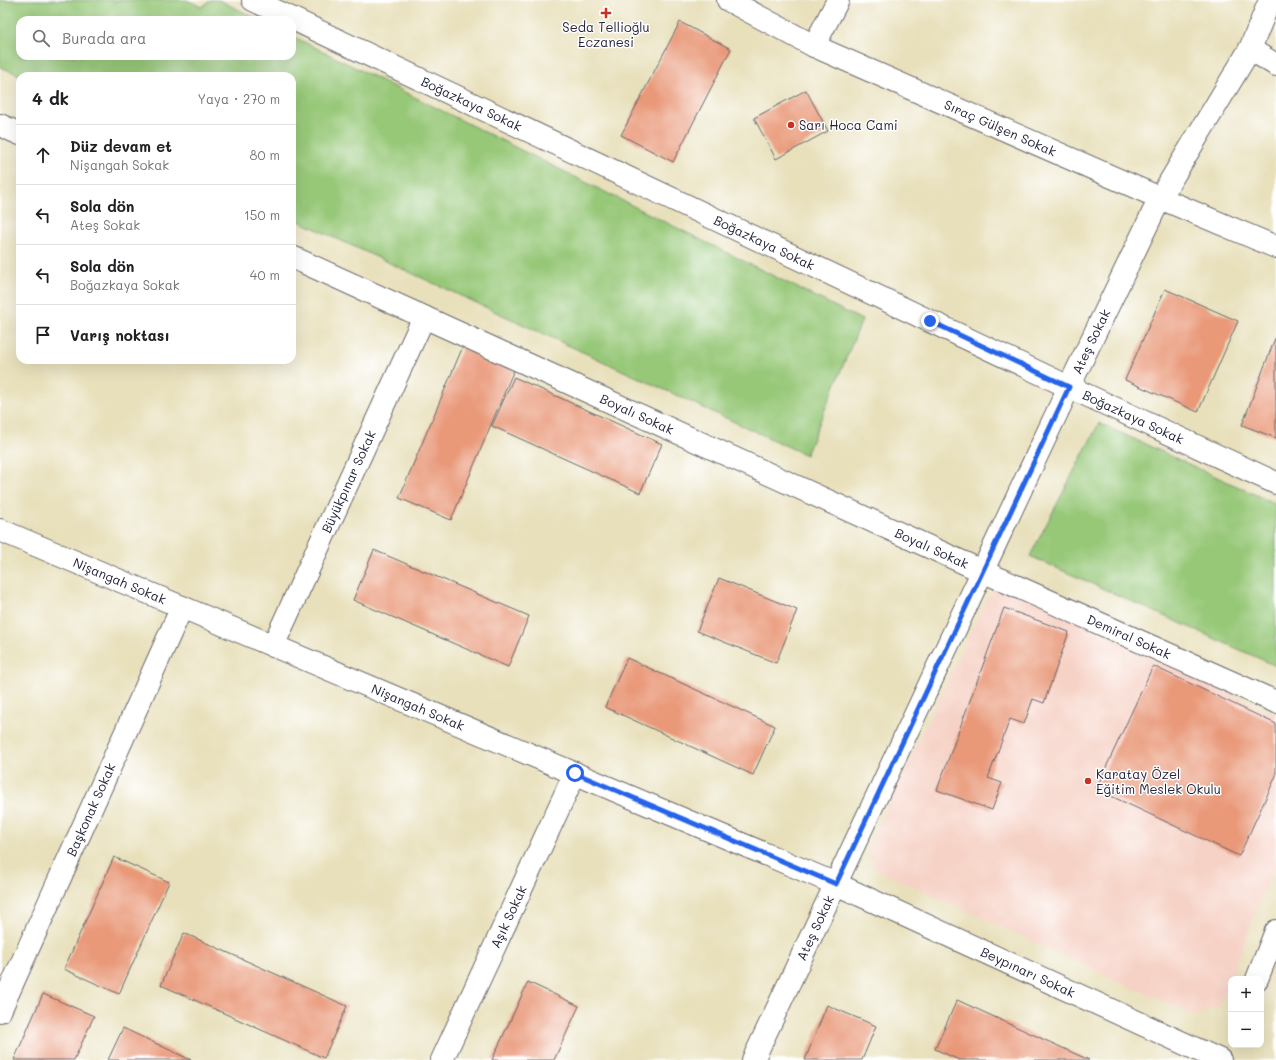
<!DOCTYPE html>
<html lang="tr">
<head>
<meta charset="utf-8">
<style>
	body { margin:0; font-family:Mali,sans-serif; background:#f6f6f6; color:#202124 }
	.controls { position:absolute; right:12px; bottom:12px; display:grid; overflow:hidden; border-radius:8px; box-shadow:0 4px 16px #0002 }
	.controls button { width:36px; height:36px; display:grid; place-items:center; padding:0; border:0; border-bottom:1px solid #e0e0e0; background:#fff; color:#202124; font:20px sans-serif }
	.stop { position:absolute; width:12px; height:12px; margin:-9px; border:3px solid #2563eb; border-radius:50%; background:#fff }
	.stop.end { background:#2563eb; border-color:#fff; box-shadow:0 1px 4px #0008 }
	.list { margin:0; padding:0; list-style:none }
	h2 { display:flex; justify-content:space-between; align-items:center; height:52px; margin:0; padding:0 16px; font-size:17px }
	h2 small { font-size:13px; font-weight:400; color:#757577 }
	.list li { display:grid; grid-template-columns:26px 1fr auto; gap:12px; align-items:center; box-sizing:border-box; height:60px; padding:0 16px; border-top:1px solid #e0e0e0 }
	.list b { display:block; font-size:15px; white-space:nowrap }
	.list p { margin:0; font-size:13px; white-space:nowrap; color:#757577 }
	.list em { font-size:13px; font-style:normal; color:#757577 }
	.icon { flex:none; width:22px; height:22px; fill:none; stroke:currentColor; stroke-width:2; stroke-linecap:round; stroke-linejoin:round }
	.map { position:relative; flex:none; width:1276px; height:1060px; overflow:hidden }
	.search { position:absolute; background:#fff; box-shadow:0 4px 16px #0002; left:16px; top:16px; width:280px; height:44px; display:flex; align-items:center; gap:10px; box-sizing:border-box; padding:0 14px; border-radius:12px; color:#757577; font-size:15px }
	.panel { position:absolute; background:#fff; box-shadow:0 4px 16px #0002; left:16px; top:72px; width:280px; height:292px; border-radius:12px }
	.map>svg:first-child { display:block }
</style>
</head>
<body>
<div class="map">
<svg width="1276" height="1060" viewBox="0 0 1276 1060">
	<rect width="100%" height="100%" fill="#fff"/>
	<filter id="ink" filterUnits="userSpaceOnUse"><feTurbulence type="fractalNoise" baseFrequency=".025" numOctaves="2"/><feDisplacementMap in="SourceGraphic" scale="8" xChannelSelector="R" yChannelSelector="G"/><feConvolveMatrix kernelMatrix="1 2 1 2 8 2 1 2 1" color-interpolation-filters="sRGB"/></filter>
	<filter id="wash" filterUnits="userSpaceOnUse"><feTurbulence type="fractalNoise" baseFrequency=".012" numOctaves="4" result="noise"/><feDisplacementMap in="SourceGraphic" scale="16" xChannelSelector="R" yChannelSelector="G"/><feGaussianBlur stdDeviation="0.9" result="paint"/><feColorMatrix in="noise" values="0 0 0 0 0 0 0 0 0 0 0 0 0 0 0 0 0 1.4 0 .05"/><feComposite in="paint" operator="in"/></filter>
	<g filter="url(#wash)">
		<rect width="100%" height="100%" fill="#e8e0bb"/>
		<!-- built -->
		<path fill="#f6d1c5" d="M1002 585 1276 715V862L1220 1005 1195 1016 875 869 867 847 988 596Z"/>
		<!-- green -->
		<g fill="#97c878" stroke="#5c755a">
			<path d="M0 0H187L202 7 210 0H219L259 20H20V56H292V36L862 320 806 455 292 218V76H23L0 67Z"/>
			<path d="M1099 423 1276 504V666L1030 556Z"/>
		</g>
		<g id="blocks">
			<!-- building -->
			<g fill="#e99878">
				<path d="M680 22 731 49 673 162 621 135Z"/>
				<path d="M806 90 828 131 776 159 754 118Z"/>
				<path d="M1165 289 1238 321 1198 412 1125 380Z"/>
				<path d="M1276 336V438L1242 425Z"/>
				<path d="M464 344 516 365 451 520 399 498Z"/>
				<path d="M514 377 662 444 640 493 492 426Z"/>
				<path d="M374 550 529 616 508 667 353 600Z"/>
				<path d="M719 578 797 610 776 663 697 631Z"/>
				<path d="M1004 608 1069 632 1044 703 1033 699 1024 724 1010 719 988 778 1002 783 992 810 937 790Z"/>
				<path d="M627 658 775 726 753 775 605 707Z"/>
				<path d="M1153 666 1276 724V776L1239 856 1096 789Z"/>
				<path d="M114 857 169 882 119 994 64 969Z"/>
				<path d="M184 933 347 1006 324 1058 161 985Z"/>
				<path d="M528 982 579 1006 554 1060H492Z"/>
				<path d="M43 994 94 1016 74 1060H14Z"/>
				<path d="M957 1000 1089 1060H959L935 1049Z"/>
				<path d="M827 1005 876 1026 862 1060H805Z"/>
				<path d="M123 1028 191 1060H108Z"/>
			</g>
		</g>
	</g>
	<g filter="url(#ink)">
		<use href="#blocks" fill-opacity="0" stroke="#676468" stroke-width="1"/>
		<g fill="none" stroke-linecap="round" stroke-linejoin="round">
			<!-- street casing -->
			<g stroke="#676468" stroke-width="24">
				<g id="street">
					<path id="s1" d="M253 0 1069 387 1276 483"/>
					<path id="s2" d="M728 0 814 46 1160 198 1276 247"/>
					<path d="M814 46 838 0"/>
					<path d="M1250 49 1276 65"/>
					<path d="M0 125 20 134"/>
					<path id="s3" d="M292 257 982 571 1276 702"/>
					<path id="s4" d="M0 530 836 884 1220 1060"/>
					<path id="s5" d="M273 646 424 317"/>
					<path d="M1257 979 1276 931"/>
					<path id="s6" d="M0 1011 182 607"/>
					<path id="s7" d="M442 1060 575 773"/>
					<path id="s8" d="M753 1060 1069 387 1160 198 1250 49 1270 0"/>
				</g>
			</g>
			<!-- street -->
			<use href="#street" stroke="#fff" stroke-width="22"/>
		</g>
	</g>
	<g fill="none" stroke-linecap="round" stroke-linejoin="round" filter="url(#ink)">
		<!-- route -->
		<path stroke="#2563eb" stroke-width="5" d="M575 773 836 884 1069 387 930 321"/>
	</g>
	<!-- markers -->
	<g fill="#c8321e" stroke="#fff" stroke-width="1.5">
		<path d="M604 7h4v4h4v4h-4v4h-4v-4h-4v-4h4z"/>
		<circle cx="791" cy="125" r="4"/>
		<circle cx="1088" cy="781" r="4"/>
	</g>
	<g text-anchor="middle" stroke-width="3" stroke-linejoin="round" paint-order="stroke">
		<!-- poi labels -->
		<g font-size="13" fill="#22223b" stroke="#fff" text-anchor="start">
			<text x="606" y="32" text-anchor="middle">Seda Tellioğlu<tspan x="606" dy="15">Eczanesi</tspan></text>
			<text x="799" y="130">Sarı Hoca Cami</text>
			<text x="1096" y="779">Karatay Özel<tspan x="1096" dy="15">Eğitim Meslek Okulu</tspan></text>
		</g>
		<!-- street labels -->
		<g font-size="13" fill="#22223b" stroke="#fff">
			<text dy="5" stroke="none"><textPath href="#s1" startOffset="242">Boğazkaya Sokak</textPath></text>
			<text dy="5" stroke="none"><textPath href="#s2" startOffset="301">Sıraç Gülşen Sokak</textPath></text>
			<text dy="5" stroke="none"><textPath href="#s1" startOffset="566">Boğazkaya Sokak</textPath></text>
			<text dy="5" stroke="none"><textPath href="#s8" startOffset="794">Ateş Sokak</textPath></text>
			<text dy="5" stroke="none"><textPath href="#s3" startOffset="379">Boyalı Sokak</textPath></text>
			<text dy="5" stroke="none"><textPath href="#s1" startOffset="974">Boğazkaya Sokak</textPath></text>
			<text dy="5" stroke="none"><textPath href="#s5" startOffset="181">Büyükpınar Sokak</textPath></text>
			<text dy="5" stroke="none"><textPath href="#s3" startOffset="703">Boyalı Sokak</textPath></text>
			<text dy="5" stroke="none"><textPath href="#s4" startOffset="130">Nişangah Sokak</textPath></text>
			<text dy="5" stroke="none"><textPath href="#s3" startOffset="919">Demiral Sokak</textPath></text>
			<text dy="5" stroke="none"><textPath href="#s4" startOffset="454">Nişangah Sokak</textPath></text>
			<text dy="5" stroke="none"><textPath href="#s6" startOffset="221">Başkonak Sokak</textPath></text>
			<text dy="5" stroke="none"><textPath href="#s7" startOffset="158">Aşık Sokak</textPath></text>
			<text dy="5" stroke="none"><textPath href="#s8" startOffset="146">Ateş Sokak</textPath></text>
			<text dy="5" stroke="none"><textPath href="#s4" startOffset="1119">Beypınarı Sokak</textPath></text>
		</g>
	</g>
</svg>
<div class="controls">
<button>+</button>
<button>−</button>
</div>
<div class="stop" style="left:575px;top:773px"></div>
<div class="stop end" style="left:930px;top:321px"></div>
<div class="search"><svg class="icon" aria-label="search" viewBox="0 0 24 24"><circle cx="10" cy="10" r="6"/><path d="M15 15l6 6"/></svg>Burada ara</div>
<section class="panel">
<h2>4 dk<small>Yaya · 270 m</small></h2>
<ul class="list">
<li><svg class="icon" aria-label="ahead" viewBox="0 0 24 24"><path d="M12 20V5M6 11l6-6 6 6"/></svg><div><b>Düz devam et</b><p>Nişangah Sokak</p></div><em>80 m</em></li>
<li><svg class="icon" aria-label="left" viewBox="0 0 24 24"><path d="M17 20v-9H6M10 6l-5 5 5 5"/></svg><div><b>Sola dön</b><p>Ateş Sokak</p></div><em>150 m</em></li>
<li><svg class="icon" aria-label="left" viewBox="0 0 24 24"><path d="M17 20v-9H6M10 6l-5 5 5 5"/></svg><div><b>Sola dön</b><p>Boğazkaya Sokak</p></div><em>40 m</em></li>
<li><svg class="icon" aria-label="arrive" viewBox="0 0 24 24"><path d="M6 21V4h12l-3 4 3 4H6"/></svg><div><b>Varış noktası</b></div></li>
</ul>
</section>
</div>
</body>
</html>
